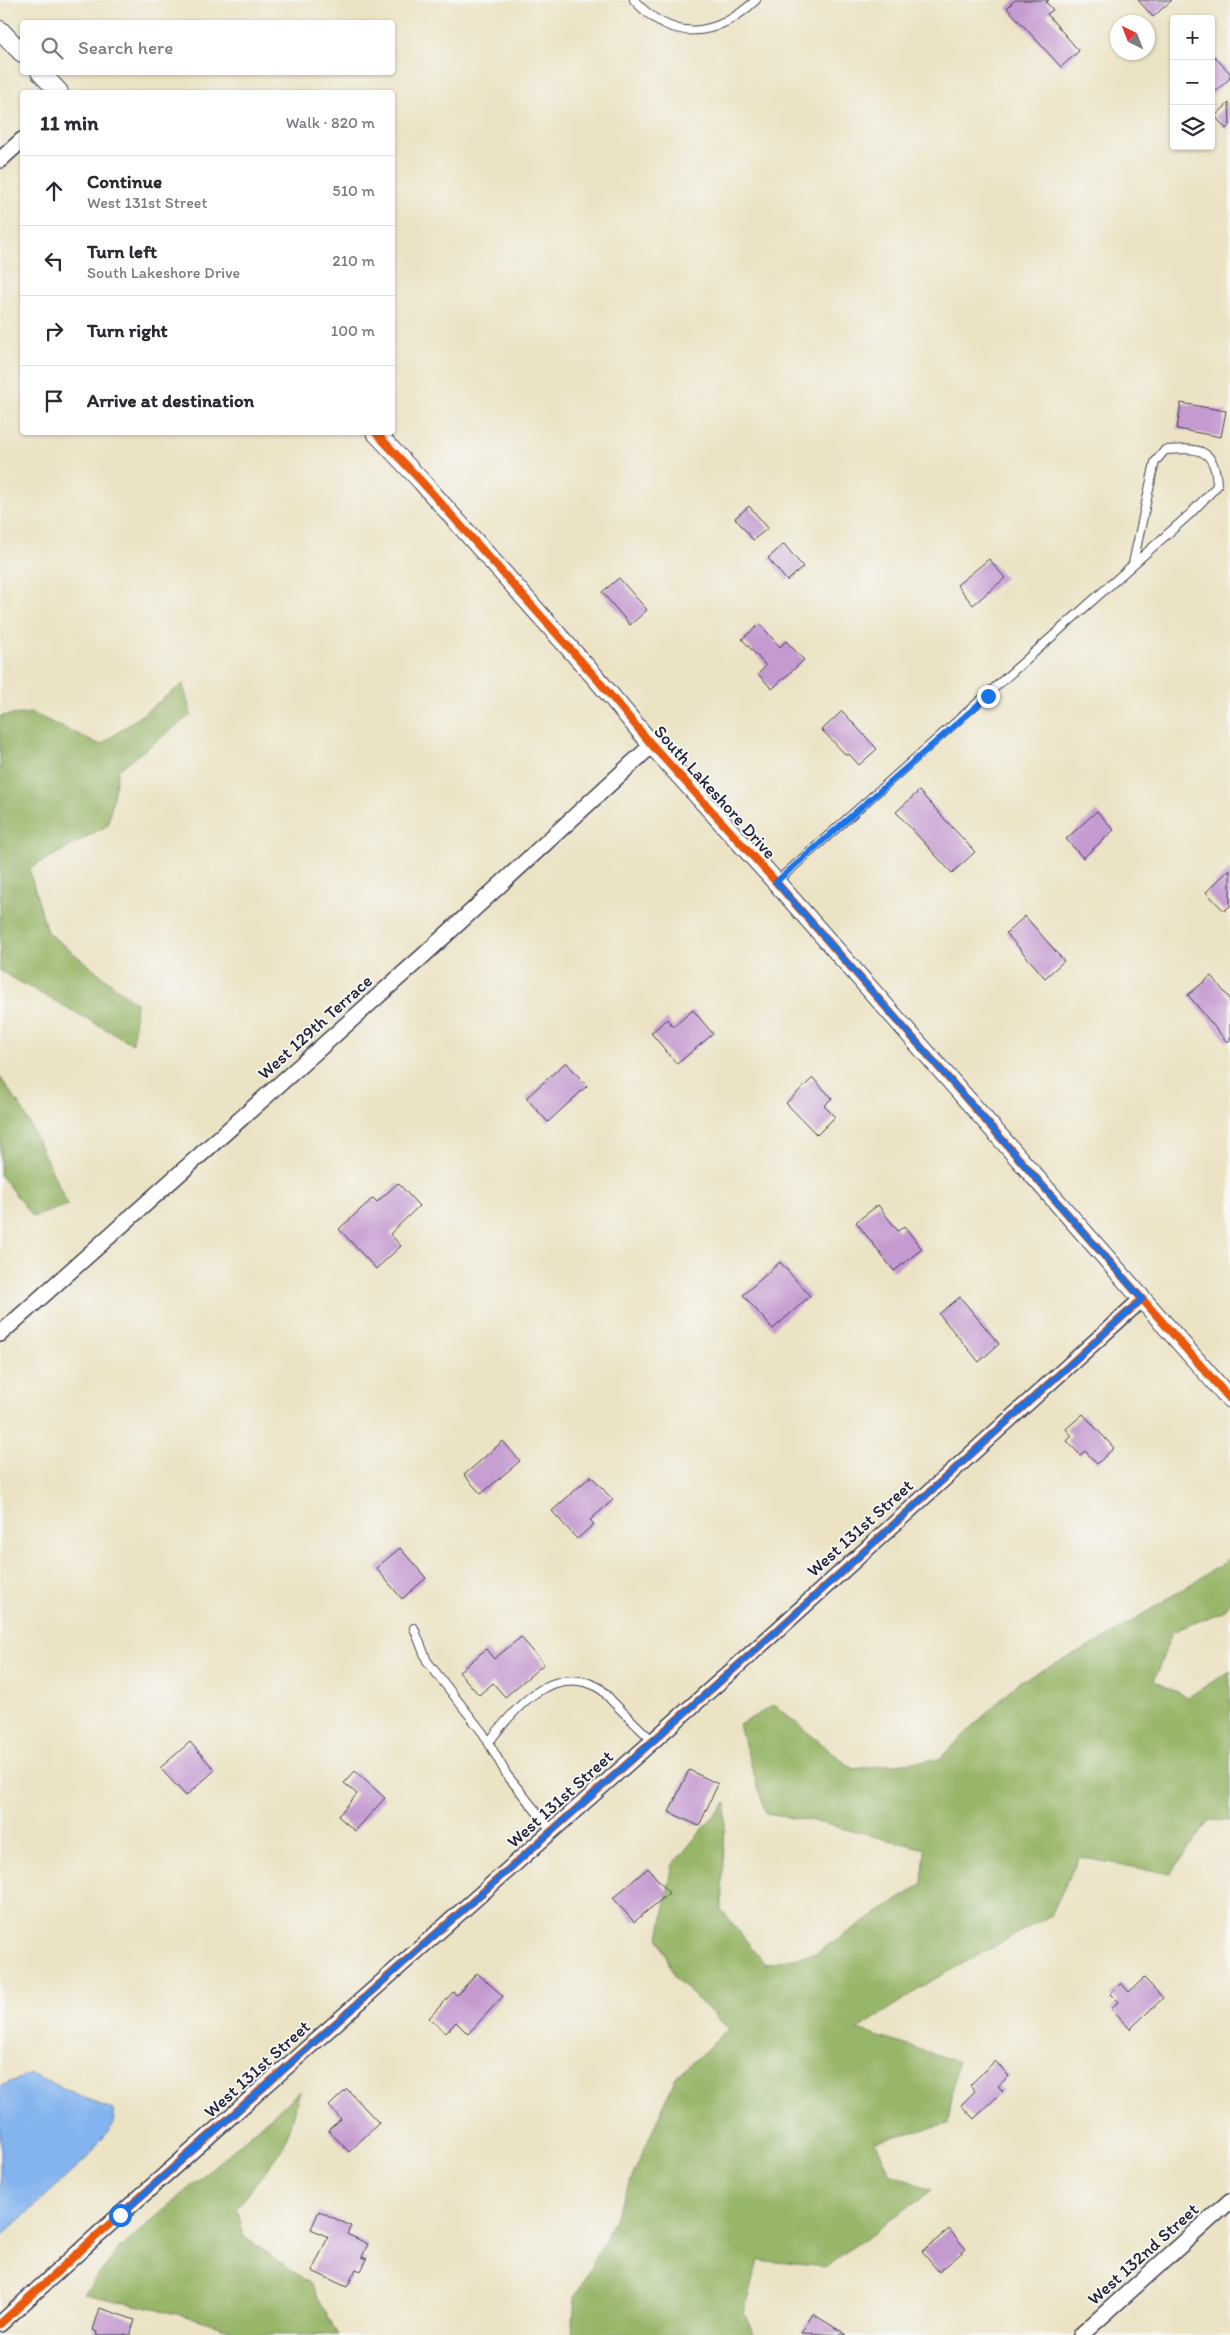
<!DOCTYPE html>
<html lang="en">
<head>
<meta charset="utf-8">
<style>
	body { margin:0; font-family:Itim,sans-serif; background:#f2f2f3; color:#2b2b33 }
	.controls { position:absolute; right:15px; top:15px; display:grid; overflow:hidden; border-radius:5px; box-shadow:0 1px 4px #0004 }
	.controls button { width:45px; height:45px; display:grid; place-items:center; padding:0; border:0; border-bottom:1px solid #e1e1e2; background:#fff; color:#2b2b33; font:25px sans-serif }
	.compass { position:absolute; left:1110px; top:15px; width:45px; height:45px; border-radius:50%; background:#fff; box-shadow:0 1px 4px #0004; rotate:318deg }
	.stop { position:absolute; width:15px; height:15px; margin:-11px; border:4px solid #1a73e8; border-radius:50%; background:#fff }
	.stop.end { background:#1a73e8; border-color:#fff; box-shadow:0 1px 5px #0008 }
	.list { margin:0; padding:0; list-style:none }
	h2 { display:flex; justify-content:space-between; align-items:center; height:65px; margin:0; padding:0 20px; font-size:21px }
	h2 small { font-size:16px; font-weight:400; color:#7c7c81 }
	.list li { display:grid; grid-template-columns:32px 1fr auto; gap:15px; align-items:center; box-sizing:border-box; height:70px; padding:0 20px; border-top:1px solid #e1e1e2 }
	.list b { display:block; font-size:19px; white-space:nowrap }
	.list p { margin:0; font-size:16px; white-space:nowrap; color:#7c7c81 }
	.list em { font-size:16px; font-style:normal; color:#7c7c81 }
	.icon { flex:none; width:28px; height:28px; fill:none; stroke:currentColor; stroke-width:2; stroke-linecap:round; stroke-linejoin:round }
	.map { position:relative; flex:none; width:1230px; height:2335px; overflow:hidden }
	.search { position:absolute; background:#fff; box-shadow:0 1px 4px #0004; left:20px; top:20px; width:375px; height:55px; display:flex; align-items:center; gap:12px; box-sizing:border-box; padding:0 18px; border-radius:5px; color:#7c7c81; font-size:19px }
	.panel { position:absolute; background:#fff; box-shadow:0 1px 4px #0004; left:20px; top:90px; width:375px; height:345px; border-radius:5px }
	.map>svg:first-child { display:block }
</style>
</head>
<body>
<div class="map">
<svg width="1230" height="2335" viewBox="0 0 1230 2335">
	<rect width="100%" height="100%" fill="#f6f6f2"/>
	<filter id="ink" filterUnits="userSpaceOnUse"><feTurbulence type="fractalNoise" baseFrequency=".02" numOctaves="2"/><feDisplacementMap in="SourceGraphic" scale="10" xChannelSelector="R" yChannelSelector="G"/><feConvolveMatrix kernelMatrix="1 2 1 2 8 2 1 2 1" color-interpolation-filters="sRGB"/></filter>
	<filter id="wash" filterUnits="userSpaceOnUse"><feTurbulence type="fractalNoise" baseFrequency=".0096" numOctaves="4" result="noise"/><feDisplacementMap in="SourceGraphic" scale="20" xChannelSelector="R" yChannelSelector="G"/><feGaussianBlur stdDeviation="1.12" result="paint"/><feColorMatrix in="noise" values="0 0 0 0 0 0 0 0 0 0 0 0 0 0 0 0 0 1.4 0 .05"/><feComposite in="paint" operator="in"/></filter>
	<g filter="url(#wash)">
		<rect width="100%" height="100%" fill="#ece3c5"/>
		<!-- forest -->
		<g fill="#98b669" stroke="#5d6c52">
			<path d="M183 684 191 715 118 770 108 825 29 869 47 932 136 1003 133 1044 0 971V716L32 713 101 745Z"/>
			<path d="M0 1077 23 1110 68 1205 33 1217 0 1175Z"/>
			<path d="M1230 1559V1601L1222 1612 1172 1632 1154 1681 1188 1697 1230 1671V1821L1209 1820 1171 1874 1079 1857 1051 1915 933 1980 857 2030 957 2061 948 2124 875 2141 890 2173 932 2190 825 2267 758 2260 744 2313 754 2335H572L575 2297 602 2246 676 2077 729 2029 675 1978 659 1938 673 1864 726 1802 721 1909 765 1964 816 1953 922 1884 925 1849 813 1821 766 1814 739 1725 774 1705 853 1769 939 1759 1019 1682 1099 1642Z"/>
			<path d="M300 2091 284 2146 237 2208 244 2237 311 2284 338 2335H249L186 2316 84 2294 118 2250Z"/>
		</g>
		<!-- water -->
		<path fill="#83b4ef" stroke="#526b95" d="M31 2074 113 2110 114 2124 88 2157 0 2238V2086Z"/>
		<g id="blocks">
			<!-- building -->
			<g fill="#c49ad0">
				<path d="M1015 0H1049L1046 2 1053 10 1047 14 1079 51 1061 67 1007 8Z"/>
				<path d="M1138 0H1172L1153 17Z"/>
				<path d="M1211 53 1230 73V78L1211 96Z"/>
				<path d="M1229 103 1230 125 1226 129 1215 116Z"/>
				<path d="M1181 403 1226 411 1221 437 1177 429Z"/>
				<path d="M749 506 768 528 753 540 735 518Z"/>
				<path d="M784 544 803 567 787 581 768 558Z"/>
				<path d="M989 559 1005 578 973 605 957 585Z"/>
				<path d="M619 578 647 610 630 625 602 592Z"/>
				<path d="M760 624 780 647 786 641 804 660 772 689 758 674 766 666 742 639Z"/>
				<path d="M842 711 877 749 859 765 849 754 847 756 822 730Z"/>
				<path d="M919 791 975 852 952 873 896 812Z"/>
				<path d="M1097 811 1114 830 1083 858 1066 839Z"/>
				<path d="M1230 869V906L1224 911 1206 892Z"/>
				<path d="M1025 916 1064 961 1045 978 1006 933Z"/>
				<path d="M1211 976 1230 999V1040L1227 1042 1188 995Z"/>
				<path d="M693 1010 713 1034 677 1064 651 1033 667 1019 673 1027Z"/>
				<path d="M566 1062 587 1086 548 1122 526 1098Z"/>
				<path d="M813 1078 832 1098 824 1106 835 1117 817 1135 786 1103Z"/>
				<path d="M398 1183 419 1206 390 1234 401 1246 376 1269 339 1229 373 1198 377 1202Z"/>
				<path d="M878 1205 898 1231 904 1226 922 1249 894 1271 856 1222Z"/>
				<path d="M780 1262 810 1296 773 1329 743 1295Z"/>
				<path d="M960 1297 999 1344 979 1362 939 1314Z"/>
				<path d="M1083 1414 1114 1448 1097 1464 1085 1451 1080 1455 1067 1441 1072 1436 1066 1429Z"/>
				<path d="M503 1441 520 1461 481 1494 464 1475Z"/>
				<path d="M591 1476 613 1500 590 1520 594 1524 577 1539 552 1511Z"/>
				<path d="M400 1548 426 1578 402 1599 376 1568Z"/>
				<path d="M521 1637 544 1664 505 1697 493 1683 479 1695 459 1672 486 1649 494 1659Z"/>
				<path d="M190 1742 215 1770 186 1796 160 1768Z"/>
				<path d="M689 1770 718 1784 699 1826 669 1812Z"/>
				<path d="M355 1771 385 1798 355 1831 338 1816 357 1794 344 1783Z"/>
				<path d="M648 1868 669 1893 634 1922 613 1898Z"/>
				<path d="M477 1973 503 1996 468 2034 456 2022 446 2033 429 2018 453 1992 457 1995Z"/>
				<path d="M1144 1978 1163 1998 1130 2029 1111 2009 1118 2002 1110 1994 1121 1983 1129 1992Z"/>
				<path d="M995 2061 1009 2076 998 2086 1003 2091 974 2119 961 2105 975 2091 970 2085Z"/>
				<path d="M347 2089 379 2123 349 2152 328 2130 341 2119 329 2106Z"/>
				<path d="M319 2211 351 2226 347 2234 368 2244 362 2257 367 2259 361 2271 356 2269 347 2287 312 2271 328 2237 311 2229Z"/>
				<path d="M949 2229 966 2249 939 2272 922 2252Z"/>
				<path d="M100 2308 135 2320 130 2335H96L97 2332 93 2330Z"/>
				<path d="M813 2314 847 2335 801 2333Z"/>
			</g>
		</g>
	</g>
	<g filter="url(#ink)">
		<use href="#blocks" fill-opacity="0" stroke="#403f50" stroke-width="1"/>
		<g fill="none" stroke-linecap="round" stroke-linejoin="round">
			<!-- service casing -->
			<g stroke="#403f50" stroke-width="10">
				<g id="service">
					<path d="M634 0C673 43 715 38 756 0"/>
					<path d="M776 882 1190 514 1217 486C1216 447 1198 448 1165 450L1155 462 1133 563"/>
					<path d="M414 1628 427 1661 483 1733 507 1775 552 1831"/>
					<path d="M489 1742C514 1709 551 1663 598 1687 604 1691 609 1698 614 1703 627 1716 640 1729 653 1741"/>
				</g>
			</g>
			<!-- minor casing -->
			<g stroke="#403f50" stroke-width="18">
				<g id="minor">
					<path d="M0 160 22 140"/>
					<path d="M0 1334 424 955 652 745"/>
					<path d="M0 2324 103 2230 772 1635 1142 1299"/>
					<path d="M1081 2335 1230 2201"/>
				</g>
			</g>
			<!-- tertiary casing -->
			<g stroke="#403f50" stroke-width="20">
				<g id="tertiary">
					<path d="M0 30 22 53"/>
					<path d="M40 72 59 92"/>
					<path d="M375 432 422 482 596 678 652 745 776 882 1230 1399"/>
				</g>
			</g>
			<!-- service -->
			<use href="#service" stroke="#fff" stroke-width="8"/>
			<!-- minor -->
			<use href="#minor" stroke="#fff" stroke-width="15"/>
			<!-- tertiary -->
			<use href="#tertiary" stroke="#fff" stroke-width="18"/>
			<!-- cycleway casing -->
			<g stroke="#f6f6f2" stroke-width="11">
				<g id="cycleway">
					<path d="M375 432 422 482 596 678 652 745 776 882 1230 1399"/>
					<path d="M0 2324 103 2230 772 1635 1142 1299"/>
				</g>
			</g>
			<!-- cycleway -->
			<use href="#cycleway" stroke="#e8590c" stroke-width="8"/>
		</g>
	</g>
	<g fill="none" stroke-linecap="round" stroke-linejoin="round" filter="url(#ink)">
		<!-- route -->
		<path stroke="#1a73e8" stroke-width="6" d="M120 2215 772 1635 1142 1299 776 882 988 696"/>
	</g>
	<g text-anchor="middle" stroke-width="4" stroke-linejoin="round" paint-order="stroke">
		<!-- street labels -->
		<g font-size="18" fill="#22223b" stroke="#f6f6f2">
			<text transform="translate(715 792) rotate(48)" y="6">South Lakeshore Drive</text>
			<text transform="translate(315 1027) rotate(-42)" y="6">West 129th Terrace</text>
			<text transform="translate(860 1528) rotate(-42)" y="6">West 131st Street</text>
			<text transform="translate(560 1799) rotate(-42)" y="6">West 131st Street</text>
			<text transform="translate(257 2069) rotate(-42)" y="6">West 131st Street</text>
			<text transform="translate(1143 2254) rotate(-42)" y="6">West 132nd Street</text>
		</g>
	</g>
</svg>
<div class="controls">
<button>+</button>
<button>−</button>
<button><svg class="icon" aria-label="layers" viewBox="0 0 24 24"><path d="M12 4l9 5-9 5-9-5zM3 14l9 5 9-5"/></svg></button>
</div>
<svg class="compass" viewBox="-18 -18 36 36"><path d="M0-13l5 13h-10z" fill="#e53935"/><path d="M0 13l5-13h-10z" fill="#7c7c81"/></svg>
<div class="stop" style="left:120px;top:2215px"></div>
<div class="stop end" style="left:988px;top:696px"></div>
<div class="search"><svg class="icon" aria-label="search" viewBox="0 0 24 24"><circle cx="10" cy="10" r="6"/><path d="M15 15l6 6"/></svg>Search here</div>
<section class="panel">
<h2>11 min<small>Walk · 820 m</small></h2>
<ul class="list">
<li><svg class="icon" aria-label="ahead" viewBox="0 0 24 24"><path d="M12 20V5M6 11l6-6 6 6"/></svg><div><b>Continue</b><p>West 131st Street</p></div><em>510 m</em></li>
<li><svg class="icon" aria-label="left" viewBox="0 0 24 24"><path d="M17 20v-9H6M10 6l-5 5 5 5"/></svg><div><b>Turn left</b><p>South Lakeshore Drive</p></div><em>210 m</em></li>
<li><svg class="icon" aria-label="right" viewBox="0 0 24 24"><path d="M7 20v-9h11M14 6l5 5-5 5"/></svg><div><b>Turn right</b></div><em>100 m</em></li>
<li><svg class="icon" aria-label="arrive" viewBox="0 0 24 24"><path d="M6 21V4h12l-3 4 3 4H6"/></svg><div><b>Arrive at destination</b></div></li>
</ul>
</section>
</div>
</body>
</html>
